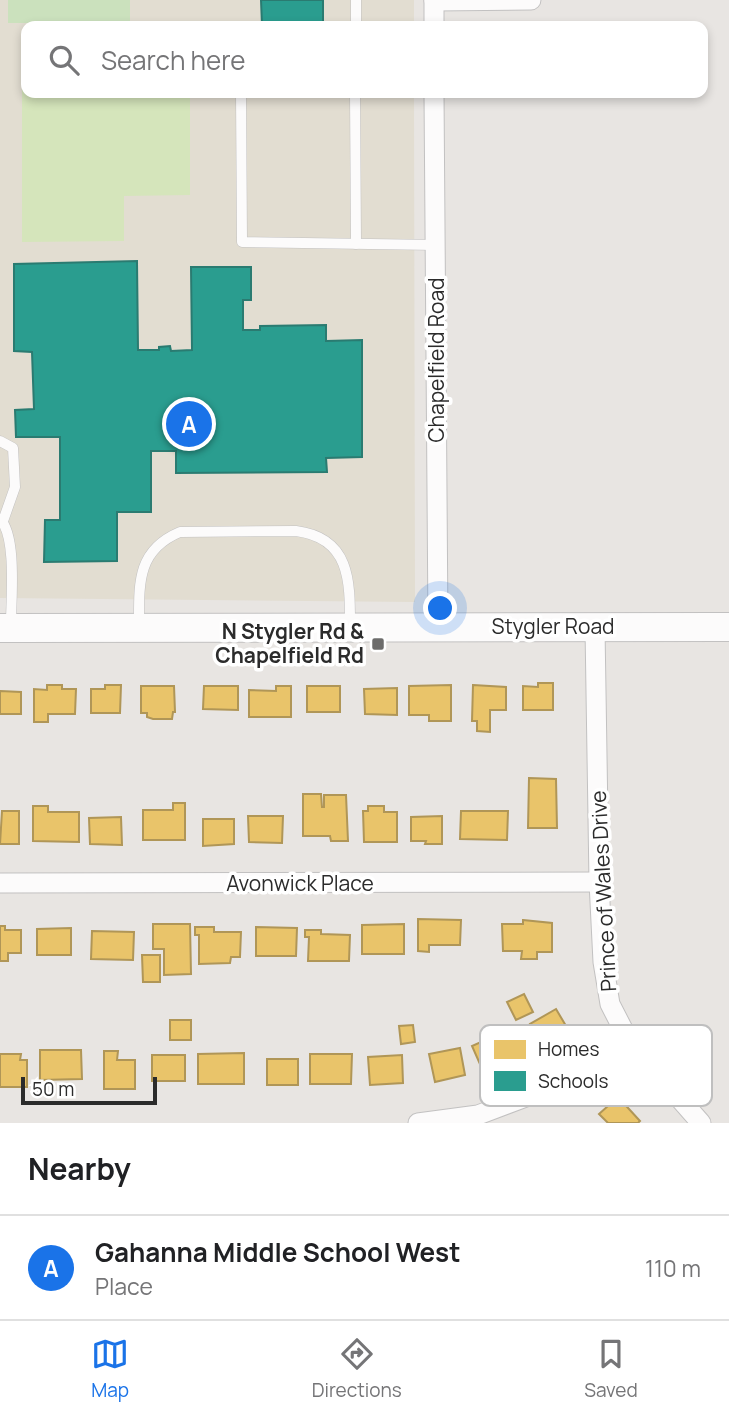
<!DOCTYPE html>
<html lang="en">
<head>
<meta charset="utf-8">
<style>
	body { margin:0; font-family:Manrope,sans-serif; background:#f6f6f6; color:#202124 }
	.scale { position:absolute; left:21px; bottom:18px; width:136px; box-sizing:border-box; padding-left:7px; border:4px solid #2b2b2b; border-top:0; font-size:19px; line-height:24px; white-space:nowrap; color:#2b2b2b; -webkit-text-stroke:5px #fff; paint-order:stroke }
	.you { position:absolute; left:441px; top:609px; width:24px; height:24px; margin:-18px; border:5px solid #fff; border-radius:50%; background:#1a73e8; box-shadow:0 0 0 10px #1a73e833 }
	.badge { display:grid; place-items:center; width:46px; height:46px; border-radius:50%; background:#1a73e8; color:#fff; font-size:23px; font-weight:700 }
	.pin { position:absolute; translate:-50% -50%; border:4px solid #fff; box-shadow:0 2px 7px #0006 }
	.list { margin:0; padding:0; list-style:none }
	h2 { display:flex; justify-content:space-between; align-items:center; height:91px; margin:0; padding:0 28px; font-size:30px }
	h2 small { font-size:23px; font-weight:400; color:#757577 }
	.list li { display:grid; grid-template-columns:46px 1fr auto; gap:21px; align-items:center; box-sizing:border-box; height:105px; padding:0 28px; border-top:2px solid #e0e0e0 }
	.list b { display:block; font-size:26px; white-space:nowrap }
	.list p { margin:0; font-size:23px; white-space:nowrap; color:#757577 }
	.list em { font-size:23px; font-style:normal; color:#757577 }
	.icon { flex:none; width:38px; height:38px; fill:none; stroke:currentColor; stroke-width:2; stroke-linecap:round; stroke-linejoin:round }
	.map { position:relative; flex:none; width:729px; height:1123px; overflow:hidden }
	.search { position:absolute; background:#fff; box-shadow:0 4px 10px #0003; left:21px; right:21px; top:21px; height:77px; display:flex; align-items:center; gap:18px; box-sizing:border-box; padding:0 24px; border-radius:14px; color:#757577; font-size:26px }
	.sheet { height:196px; background:#fff }
	nav { display:flex; justify-content:space-around; align-items:center; box-sizing:border-box; height:98px; border-top:2px solid #e0e0e0; background:#fff; font-size:19px; color:#757577 }
	nav a { display:grid; justify-items:center; gap:4px }
	nav .on { color:#1a73e8 }
	.map>svg:first-child { display:block }
</style>
</head>
<body>
<div class="map">
<svg width="729" height="1123" viewBox="0 0 729 1123">
	<rect width="100%" height="100%" fill="#e8e5e2"/>
	<!-- education -->
	<path fill="#e2ddd1" d="M0 0H414V26H26V93H414L415 602 0 598Z"/>
	<!-- green -->
	<rect fill="#cbe1bd" x="8" y="0" width="122" height="23"/>
	<!-- pitch -->
	<path fill="#d5e5bb" d="M22 76H26V93H190V195L124 196V241L22 242Z"/>
	<!-- homes -->
	<g fill="#e9c46a" stroke="#b09657" stroke-width="2">
		<path d="M538 683H553V710H523V686L538 687Z"/>
		<path d="M47 685H62V689H76L75 714H48V722H34V689L47 690Z"/>
		<path d="M105 685H121L120 713H91V689H105Z"/>
		<path d="M451 685V721H429V715H409V686Z"/>
		<path d="M473 685 506 687V710H490V732L477 731V721H472Z"/>
		<path d="M141 686H174L175 712H173L172 719H153L147 717V713H141Z"/>
		<path d="M204 686H238V710L203 709Z"/>
		<path d="M276 686H291V717H249V690L276 691Z"/>
		<rect x="307" y="686" width="33" height="26"/>
		<path d="M397 688V715L365 714 364 689Z"/>
		<path d="M0 691 21 692V714H0Z"/>
		<path d="M529 778 556 779 557 828H528Z"/>
		<path d="M303 794H321L322 807H324V795H346L348 841H331L330 836H303Z"/>
		<path d="M173 803H185V840H143V810H173Z"/>
		<path d="M33 806H48V812H79V842L33 841Z"/>
		<path d="M368 806H384V812H397V842H364L363 811H368Z"/>
		<path d="M2 811H19V844H0Z"/>
		<path d="M461 811H508L507 840 460 839Z"/>
		<path d="M248 816H283L282 843 249 842Z"/>
		<path d="M442 816V844H425L426 841H411V817Z"/>
		<path d="M121 817 122 845 90 844 89 818Z"/>
		<path d="M203 819H234V844L203 846Z"/>
		<path d="M418 919 461 920 460 945H429V952L418 951Z"/>
		<path d="M523 920 552 923V952H537V959H521L522 951H503L502 924H523Z"/>
		<path d="M153 924H190L191 974 164 975V949H153Z"/>
		<path d="M404 924V954H362V925Z"/>
		<path d="M0 926H5V930H21V953H8V961H0Z"/>
		<path d="M195 927H214V932H241L240 957H231L230 963 199 964V935H195Z"/>
		<path d="M256 927 297 928 296 956H256Z"/>
		<path d="M71 928V955H37V929Z"/>
		<path d="M305 930H321V934L350 935 349 961H308L309 937H305Z"/>
		<path d="M92 931 134 932 133 960 91 959Z"/>
		<path d="M142 955H160V982H143Z"/>
		<path d="M524 994 533 1012 516 1020 507 1002Z"/>
		<path d="M556 1009 569 1031 543 1049 530 1024Z"/>
		<rect x="170" y="1020" width="21" height="20"/>
		<path d="M413 1025 415 1042 401 1044 399 1026Z"/>
		<path d="M501 1033 512 1058 483 1071 472 1046Z"/>
		<path d="M460 1048 465 1075 435 1082 429 1054Z"/>
		<path d="M40 1050H81L82 1079 40 1080Z"/>
		<path d="M104 1051H118L117 1060H135V1089H104Z"/>
		<path d="M244 1053V1084H198V1054Z"/>
		<path d="M0 1054H21L20 1060H27V1087H0Z"/>
		<path d="M310 1054H352L351 1084H310Z"/>
		<rect x="152" y="1055" width="33" height="26"/>
		<path d="M402 1055 403 1083 370 1085 368 1057Z"/>
		<rect x="267" y="1059" width="31" height="26"/>
		<path d="M618 1097 640 1121 638 1123H608L599 1114Z"/>
	</g>
	<!-- schools -->
	<g fill="#2a9d8f" stroke="#2a7b71" stroke-width="2">
		<path d="M261 0H323V25H262Z"/>
		<path d="M137 261 138 350H159V347L170 346 171 351 192 350 191 267H251V300H243V330H260V326L326 325V341L362 340V457L326 458 327 472 176 473V451H151V512H117V561L44 562 45 520H60V437H16L15 410 34 409 32 352 14 351V264Z"/>
	</g>
	<g fill="none" stroke-linecap="round" stroke-linejoin="round">
		<!-- service casing -->
		<g stroke="#c2c1c1" stroke-width="11">
			<g id="service">
				<path d="M356 0V26"/>
				<path d="M241 93 242 242 436 245"/>
				<path d="M355 93 356 244"/>
				<path d="M0 441 13 448 15 487 3 521"/>
				<path d="M0 519C17 536 11 599 11 624"/>
				<path d="M139 624C139 583 137 550 180 532L296 531C351 538 350 582 350 627"/>
			</g>
		</g>
		<!-- minor casing -->
		<g stroke="#c2c1c1" stroke-width="21">
			<g id="minor">
				<path d="M434 0V26"/>
				<path d="M434 1 531 0"/>
				<path d="M434 93 438 626"/>
				<path d="M595 628 599 882 603 962 610 1004 629 1041 701 1123"/>
				<path d="M0 883 599 882"/>
				<path d="M418 1123 478 1115 555 1086 629 1041"/>
			</g>
		</g>
		<!-- secondary casing -->
		<g stroke="#c2c1c1" stroke-width="30">
			<path id="secondary" d="M0 628 729 627"/>
		</g>
		<!-- service -->
		<use href="#service" stroke="#fcfbfb" stroke-width="10"/>
		<!-- minor -->
		<use href="#minor" stroke="#fcfbfb" stroke-width="19"/>
		<!-- secondary -->
		<use href="#secondary" stroke="#fcfbfb" stroke-width="28"/>
	</g>
	<!-- markers -->
	<rect fill="#6d6c6b" stroke="#fff" stroke-width="2.5" x="371" y="637" width="14" height="14" rx="3.5"/>
	<g text-anchor="middle" stroke-width="7" stroke-linejoin="round" paint-order="stroke">
		<!-- street labels -->
		<g font-size="21" fill="#2b2b2b" stroke="#fff">
			<text transform="translate(437 360) rotate(-90)" y="7">Chapelfield Road</text>
			<text x="553" y="634">Stygler Road</text>
			<text x="300" y="891">Avonwick Place</text>
			<text transform="translate(604 891) rotate(-93)" y="7">Prince of Wales Drive</text>
		</g>
		<!-- poi labels -->
		<g font-size="21" font-weight="bold" fill="#2b2b2b" stroke="#fff" text-anchor="end">
			<text x="364" y="639">N Stygler Rd &amp;<tspan x="364" dy="24">Chapelfield Rd</tspan></text>
		</g>
	</g>
	<!-- legend -->
	<rect x="480" y="1025" width="232" height="81" rx="10" fill="#fff" stroke="#bfbfbf" stroke-width="2"/>
	<rect x="494" y="1040" width="32" height="19" fill="#e9c46a"/>
	<rect x="494" y="1071" width="32" height="20" fill="#2a9d8f"/>
	<g font-size="19" fill="#2b2b2b">
		<text x="538" y="1056">Homes</text>
		<text x="538" y="1088">Schools</text>
	</g>
</svg>
<div class="scale">50 m</div>
<div class="you"></div>
<div class="pin badge" style="left:189px;top:424px">A</div>
<div class="search"><svg class="icon" aria-label="search" viewBox="0 0 24 24"><circle cx="10" cy="10" r="6"/><path d="M15 15l6 6"/></svg>Search here</div>
</div>
<section class="sheet">
<h2>Nearby<small></small></h2>
<ul class="list">
<li><span class="badge">A</span><div><b>Gahanna Middle School West</b><p>Place</p></div><em>110 m</em></li>
</ul>
</section>
<nav>
<a class="on"><svg class="icon" aria-label="map" viewBox="0 0 24 24"><path d="M3 6l6-2 6 2 6-2v14l-6 2-6-2-6 2zM9 4v14M15 6v14"/></svg>Map</a>
<a><svg class="icon" aria-label="directions" viewBox="0 0 24 24"><path d="M12 3l9 9-9 9-9-9zM9 14v-3h6M13 9l2 2-2 2"/></svg>Directions</a>
<a><svg class="icon" aria-label="saved" viewBox="0 0 24 24"><path d="M7 4h10v16l-5-4-5 4z"/></svg>Saved</a>
</nav>
</body>
</html>
